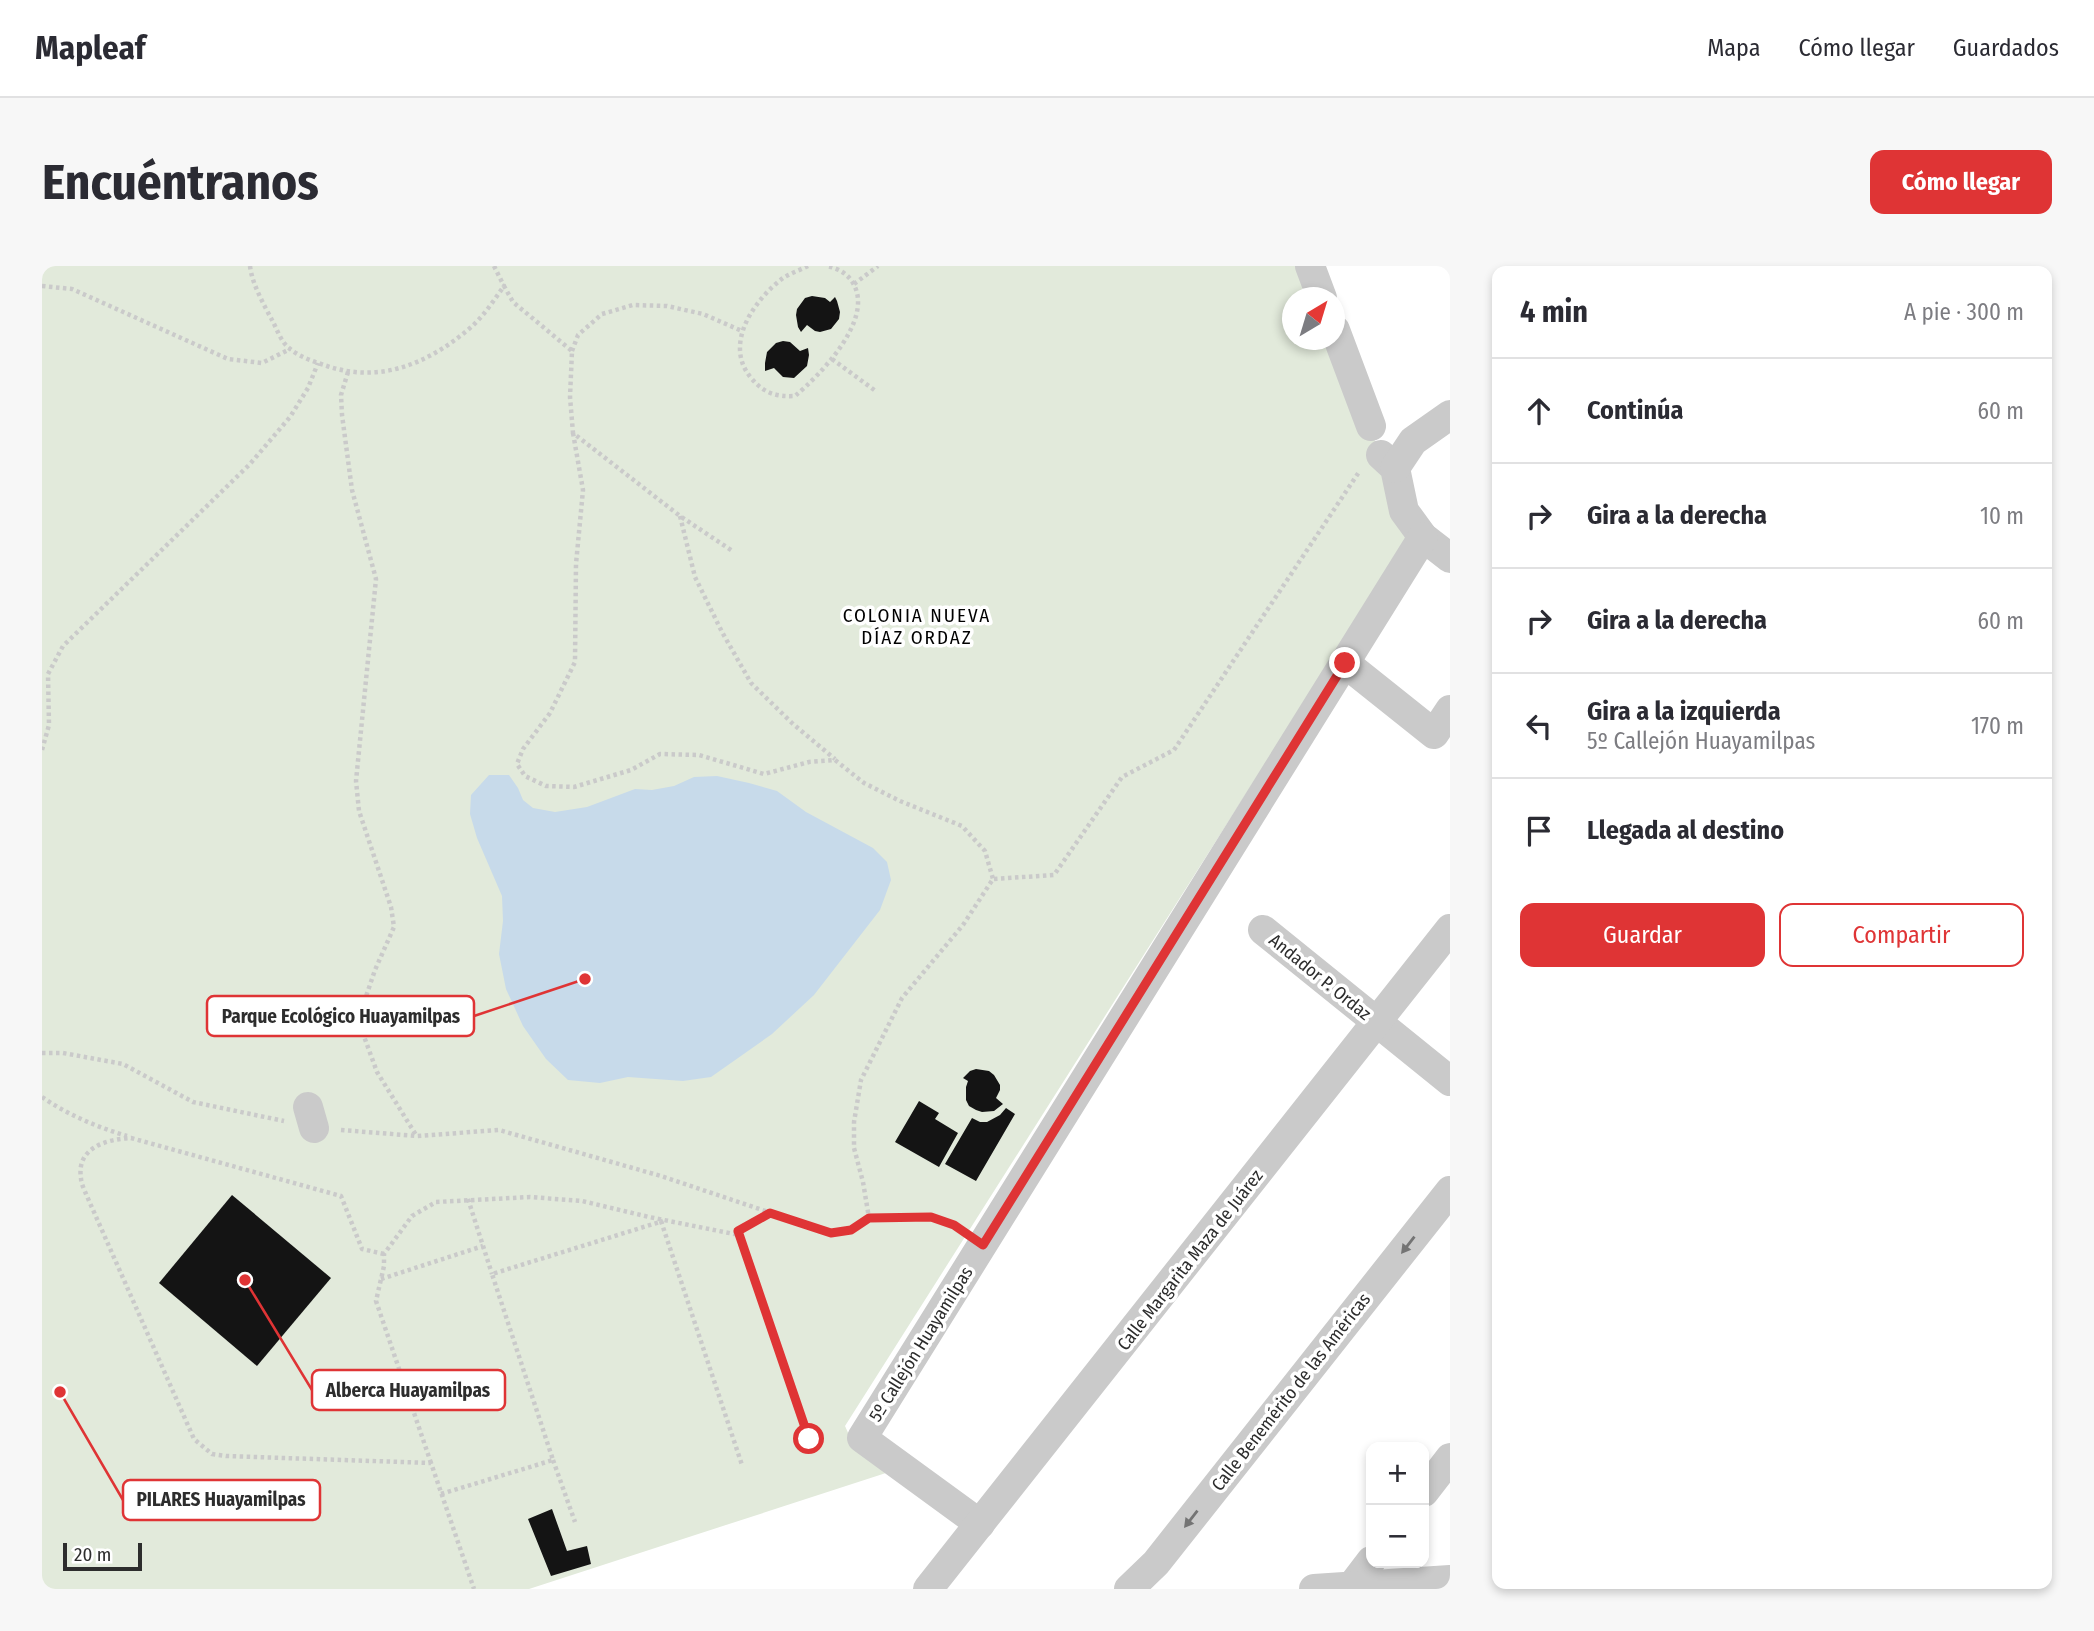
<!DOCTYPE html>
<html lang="es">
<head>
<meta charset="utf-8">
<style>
	body { margin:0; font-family:"Fira Sans Condensed",sans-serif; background:#f7f7f7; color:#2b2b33 }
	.controls { position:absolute; right:21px; bottom:21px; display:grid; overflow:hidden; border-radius:14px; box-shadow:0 4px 10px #0003 }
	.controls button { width:63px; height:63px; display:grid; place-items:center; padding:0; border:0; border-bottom:2px solid #e1e1e2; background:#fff; color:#2b2b33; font:35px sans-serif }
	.compass { position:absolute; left:1240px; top:21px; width:63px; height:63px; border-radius:50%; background:#fff; box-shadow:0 4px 10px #0003; rotate:38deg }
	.scale { position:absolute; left:21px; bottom:18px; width:79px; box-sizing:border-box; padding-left:7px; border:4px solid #2d2d2d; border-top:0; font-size:19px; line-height:24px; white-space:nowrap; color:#2d2d2d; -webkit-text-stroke:5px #fff; paint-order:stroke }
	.stop { position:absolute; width:21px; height:21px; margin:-16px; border:5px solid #df3435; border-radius:50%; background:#fff }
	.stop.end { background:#df3435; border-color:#fff; box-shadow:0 2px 7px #0008 }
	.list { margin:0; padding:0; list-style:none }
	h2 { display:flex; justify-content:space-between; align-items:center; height:91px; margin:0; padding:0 28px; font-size:30px }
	h2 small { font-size:23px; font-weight:400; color:#7c7c81 }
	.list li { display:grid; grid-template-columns:46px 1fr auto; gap:21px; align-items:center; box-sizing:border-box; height:105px; padding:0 28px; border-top:2px solid #e1e1e2 }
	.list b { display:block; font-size:26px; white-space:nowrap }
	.list p { margin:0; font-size:23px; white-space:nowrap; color:#7c7c81 }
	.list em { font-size:23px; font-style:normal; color:#7c7c81 }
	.actions { display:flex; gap:14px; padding:21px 28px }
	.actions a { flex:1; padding:16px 0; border:2px solid #df3435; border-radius:14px; text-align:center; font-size:24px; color:#df3435 }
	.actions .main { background:#df3435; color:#fff }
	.icon { flex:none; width:38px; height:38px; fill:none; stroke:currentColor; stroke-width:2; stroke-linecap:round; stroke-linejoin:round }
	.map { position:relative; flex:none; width:1408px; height:1323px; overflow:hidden; border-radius:14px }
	header { display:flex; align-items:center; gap:42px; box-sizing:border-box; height:98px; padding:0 35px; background:#fff; border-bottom:2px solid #e1e1e2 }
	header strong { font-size:33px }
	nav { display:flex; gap:38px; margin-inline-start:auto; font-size:24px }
	.intro { display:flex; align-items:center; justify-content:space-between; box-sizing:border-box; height:168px; padding:0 42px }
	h1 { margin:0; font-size:49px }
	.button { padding:18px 32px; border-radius:14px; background:#df3435; color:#fff; font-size:24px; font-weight:700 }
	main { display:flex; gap:42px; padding:0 42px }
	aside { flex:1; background:#fff; border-radius:14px; box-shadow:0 4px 10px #0003 }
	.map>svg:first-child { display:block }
</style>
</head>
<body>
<header>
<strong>Mapleaf</strong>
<nav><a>Mapa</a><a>Cómo llegar</a><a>Guardados</a></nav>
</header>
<div class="intro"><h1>Encuéntranos</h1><a class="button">Cómo llegar</a></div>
<main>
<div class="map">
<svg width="1408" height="1323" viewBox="0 0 1408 1323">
	<rect width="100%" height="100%" fill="#fff"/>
	<!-- green -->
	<path fill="#e2eadb" d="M0 0H1262L1275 31 1251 32V74H1292L1370 266 803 1160 813 1182 847 1206 487 1323H0Z"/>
	<!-- water -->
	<path fill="#c7daea" d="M447 509H467L476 522 481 534 491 542 513 546 545 541 593 523 610 524 632 520 652 511 675 510 707 517 735 525 764 546 831 582 845 596 849 614 838 644 772 729 730 768 669 811 641 815 586 811 558 817 526 814 504 793 481 760 464 723 457 688 461 655 460 630 435 572 428 548 429 529Z"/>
	<!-- building -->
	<g fill="#141414">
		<path d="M770 30 783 32 788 36 793 31 795 35 798 46 797 53 789 63 778 66 773 65 765 59 759 66 756 61 754 49 755 43 763 32Z"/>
		<path d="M741 75 748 76 758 85 766 82 767 89 765 100 752 112 741 111 732 102 723 105V97L725 86 734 77Z"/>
		<path d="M934 803 947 805 952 809 958 819V824L954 832 961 838 952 845 940 846 934 844 927 840 924 834V821L926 815 921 812 928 805Z"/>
		<path d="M877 835 897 847 893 853 916 867 897 901 853 876Z"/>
		<path d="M964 842 973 848 934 915 903 898 930 852 938 856H945L958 849Z"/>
		<path d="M190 929 289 1012 215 1100 117 1017Z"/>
		<path d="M510 1243 525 1285 545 1280 549 1298 509 1310 486 1253Z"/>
	</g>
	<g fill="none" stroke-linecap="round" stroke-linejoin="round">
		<!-- path -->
		<g stroke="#cacaca" stroke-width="4.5" stroke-dasharray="3.5 3.5" stroke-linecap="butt">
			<path d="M208 0C210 18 222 39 230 54 235 63 239 76 247 82 257 91 273 96 285 100 339 118 387 97 428 62 442 50 452 34 462 20L471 36 530 85 528 131 531 167 638 250 692 286"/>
			<path d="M452 0 462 20"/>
			<path d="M766 0C758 4 749 7 741 12 712 34 680 79 710 113 722 127 734 131 753 130 778 109 829 57 813 21 808 9 797 2 784 0"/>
			<path d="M812 18 836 0"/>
			<path d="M0 20 30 23 186 93 220 97 248 83"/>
			<path d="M530 85 536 69 560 48 591 39 625 40 661 48 700 65"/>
			<path d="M790 93 835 126"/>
			<path d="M306 106 299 129 300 149 310 224 334 313 314 515 317 545 349 641 352 661 333 704 316 754 335 806 374 869"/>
			<path d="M531 167 541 224 534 298 533 396 508 447 481 483 475 498 483 510 504 520 532 521 589 504 618 488 657 489 722 508 767 496 793 494 822 517 858 535 920 560 943 585 951 613"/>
			<path d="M638 250 653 311 680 366 709 417 751 458 793 493"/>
			<path d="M0 484 7 459 6 408 21 380 208 198 248 151 266 122 276 97"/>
			<path d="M0 787H21L81 798 151 836 242 855"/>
			<path d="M0 831C26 849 55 861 85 870"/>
			<path d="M299 864 375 870 457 864 619 910 789 967 809 964 827 952 821 916 812 882V856L819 814 860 732 921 659 951 613 1012 609 1080 511 1132 484 1317 206"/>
			<path d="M426 933 450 1008"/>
			<path d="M827 952C858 952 892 946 918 964"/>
			<path d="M619 955 700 1199"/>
			<path d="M696 965 767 1173"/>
			<path d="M342 988 320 983 299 930 89 872C66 873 34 881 39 912 39 917 42 923 44 928L152 1173 170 1188 184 1190 389 1197 432 1323"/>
			<path d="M339 1013 441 980"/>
			<path d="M511 1194 533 1256"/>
			<path d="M389 1197 334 1035 342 1000V988L370 950 394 936 488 931 540 935 607 951 692 968 727 948"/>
			<path d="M399 1228 511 1194 450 1008 621 955"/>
		</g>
		<!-- street -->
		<g stroke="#cacaca" stroke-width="30">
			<path d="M1268 0 1280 32"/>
			<path d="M1293 64 1329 160"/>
			<path d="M1339 189 1353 202 1362 245 1381 271 1408 292"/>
			<path d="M1353 202 1371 175 1408 149"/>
			<path d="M1303 397 1392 468 1408 444"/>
			<path d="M1221 664 1408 815"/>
			<path d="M266 841 272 862"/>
			<path d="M1382 1226 1408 1192"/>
			<path d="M938 1258 820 1172 1381 271"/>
			<path d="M1310 1320 1329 1295"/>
			<path d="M886 1323 1408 663"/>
			<path d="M1087 1323 1114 1297 1408 925"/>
			<path d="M1272 1323 1408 1314"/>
		</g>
	</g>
	<!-- one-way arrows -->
	<defs><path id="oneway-solid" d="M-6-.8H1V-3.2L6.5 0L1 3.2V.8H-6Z" transform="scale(1.75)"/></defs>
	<g fill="#747474">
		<use href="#oneway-solid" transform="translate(1366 979) rotate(128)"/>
		<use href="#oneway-solid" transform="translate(1149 1253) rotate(128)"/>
	</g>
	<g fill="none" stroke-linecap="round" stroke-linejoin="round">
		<!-- route -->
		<path stroke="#df3435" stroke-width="9" d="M767 1173 696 965 728 947 789 967 809 964 827 952 889 951 912 959 941 979 1303 397"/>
	</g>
	<g text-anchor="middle" stroke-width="7" stroke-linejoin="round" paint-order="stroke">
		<!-- street labels -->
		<g font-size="18" fill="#2d2d2d" stroke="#fff">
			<text transform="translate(1278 711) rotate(39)" y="6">Andador P. Ordaz</text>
			<text transform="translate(1148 994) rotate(-52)" y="6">Calle Margarita Maza de Juárez</text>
			<text transform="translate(879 1078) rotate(-58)" y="6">5º Callejón Huayamilpas</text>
			<text transform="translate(1249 1126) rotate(-52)" y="6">Calle Benemérito de las Américas</text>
		</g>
		<!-- neighbourhood labels -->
		<g font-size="19" letter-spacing="2" fill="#000" stroke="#fff">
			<text x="875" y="356">COLONIA NUEVA<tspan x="875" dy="22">DÍAZ ORDAZ</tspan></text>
		</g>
	</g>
	<!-- callouts -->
	<path fill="none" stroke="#df3435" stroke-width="2.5" d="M543 713L432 750M203 1014L270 1124M18 1126L81 1234"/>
	<g fill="#df3435" stroke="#fff" stroke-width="2.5">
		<circle cx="543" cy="713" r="7"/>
		<circle cx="203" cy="1014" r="7"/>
		<circle cx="18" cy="1126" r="7"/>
	</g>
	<g fill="#fff" stroke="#df3435" stroke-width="2.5">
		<rect x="165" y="730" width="267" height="40" rx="7"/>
		<rect x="270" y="1104" width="193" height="40" rx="7"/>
		<rect x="81" y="1214" width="197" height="40" rx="7"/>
	</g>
	<g font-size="19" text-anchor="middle" font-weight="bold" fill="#2d2d2d">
		<text x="299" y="757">Parque Ecológico Huayamilpas</text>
		<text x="366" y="1131">Alberca Huayamilpas</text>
		<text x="179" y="1240">PILARES Huayamilpas</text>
	</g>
</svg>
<div class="controls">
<button>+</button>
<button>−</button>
</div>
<svg class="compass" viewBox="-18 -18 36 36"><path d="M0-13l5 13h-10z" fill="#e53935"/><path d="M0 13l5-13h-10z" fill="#7c7c81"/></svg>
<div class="scale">20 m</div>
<div class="stop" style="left:767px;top:1173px"></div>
<div class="stop end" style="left:1303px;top:397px"></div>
</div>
<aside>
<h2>4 min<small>A pie · 300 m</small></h2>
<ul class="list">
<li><svg class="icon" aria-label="ahead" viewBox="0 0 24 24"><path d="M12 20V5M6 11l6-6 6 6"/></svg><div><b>Continúa</b></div><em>60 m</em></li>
<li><svg class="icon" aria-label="right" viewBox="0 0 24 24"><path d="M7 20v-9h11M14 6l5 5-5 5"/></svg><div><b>Gira a la derecha</b></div><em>10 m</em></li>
<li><svg class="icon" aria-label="right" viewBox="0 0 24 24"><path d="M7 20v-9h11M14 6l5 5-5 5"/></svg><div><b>Gira a la derecha</b></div><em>60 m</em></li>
<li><svg class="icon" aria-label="left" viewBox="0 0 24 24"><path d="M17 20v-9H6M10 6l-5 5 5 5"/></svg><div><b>Gira a la izquierda</b><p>5º Callejón Huayamilpas</p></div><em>170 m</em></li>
<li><svg class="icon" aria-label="arrive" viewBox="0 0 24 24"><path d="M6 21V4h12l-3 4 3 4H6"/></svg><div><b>Llegada al destino</b></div></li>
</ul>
<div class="actions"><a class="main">Guardar</a><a>Compartir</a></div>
</aside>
</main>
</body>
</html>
